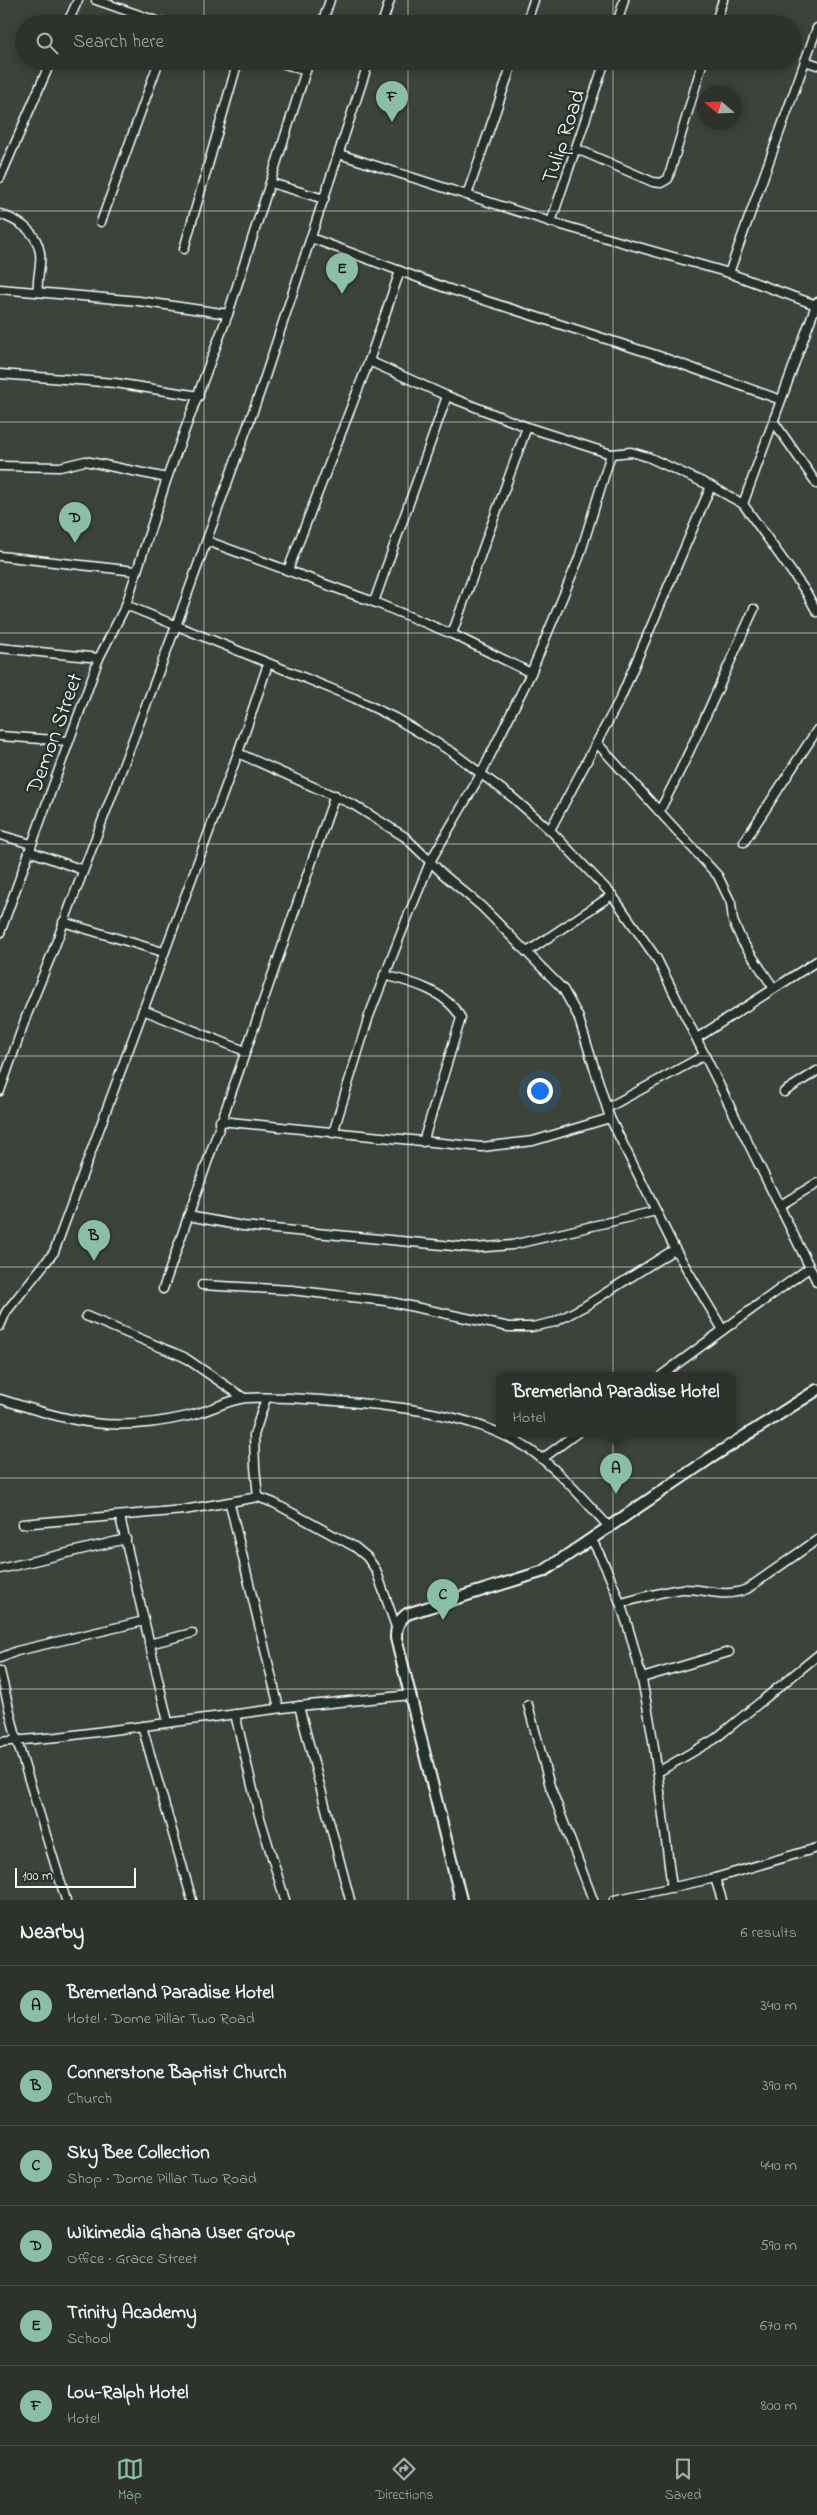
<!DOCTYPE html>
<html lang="en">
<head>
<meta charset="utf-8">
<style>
	body { margin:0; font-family:"Indie Flower",sans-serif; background:#393e38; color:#f1f3f6 }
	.compass { position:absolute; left:697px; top:85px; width:45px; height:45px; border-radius:50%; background:#2d322c; box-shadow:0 2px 12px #0003; rotate:289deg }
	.scale { position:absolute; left:15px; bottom:12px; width:121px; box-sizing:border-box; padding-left:5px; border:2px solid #fff; border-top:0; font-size:14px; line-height:18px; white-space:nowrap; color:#fff; -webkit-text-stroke:4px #26332d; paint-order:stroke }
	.you { position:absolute; left:539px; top:1090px; width:18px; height:18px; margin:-12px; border:4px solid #fff; border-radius:50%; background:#1a73e8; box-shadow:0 0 0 8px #1a73e833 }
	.badge { display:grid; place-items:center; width:32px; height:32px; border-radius:50%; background:#8abfa5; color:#111; font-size:16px; font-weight:700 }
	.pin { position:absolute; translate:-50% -41px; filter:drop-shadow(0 1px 2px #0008) }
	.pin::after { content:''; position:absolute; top:26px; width:18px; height:15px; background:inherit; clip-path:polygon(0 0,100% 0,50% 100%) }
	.popup { position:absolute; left:496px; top:1372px; width:240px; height:65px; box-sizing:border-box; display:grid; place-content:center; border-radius:10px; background:#2d322c; filter:drop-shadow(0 1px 4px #0005); font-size:16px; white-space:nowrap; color:#a7aaa9 }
	.popup b { font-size:19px; color:#f1f3f6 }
	.popup::after { content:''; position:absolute; left:50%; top:100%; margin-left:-10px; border:10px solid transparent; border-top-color:#2d322c }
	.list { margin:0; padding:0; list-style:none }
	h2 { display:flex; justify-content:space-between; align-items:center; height:65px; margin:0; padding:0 20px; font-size:21px }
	h2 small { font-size:16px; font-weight:400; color:#a7aaa9 }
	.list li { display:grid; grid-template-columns:32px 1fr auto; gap:15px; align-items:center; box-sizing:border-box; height:80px; padding:0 20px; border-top:1px solid #484d48 }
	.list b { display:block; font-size:19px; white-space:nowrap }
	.list p { margin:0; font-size:16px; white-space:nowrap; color:#a7aaa9 }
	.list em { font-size:16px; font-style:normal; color:#a7aaa9 }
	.icon { flex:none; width:28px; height:28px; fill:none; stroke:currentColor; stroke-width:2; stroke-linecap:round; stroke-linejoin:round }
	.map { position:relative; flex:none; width:817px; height:1900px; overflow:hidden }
	.search { position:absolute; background:#2d322c; box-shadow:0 2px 12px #0003; left:15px; right:15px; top:15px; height:55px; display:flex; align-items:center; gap:12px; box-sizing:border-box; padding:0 18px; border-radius:28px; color:#a7aaa9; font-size:19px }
	.sheet { height:545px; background:#2d322c }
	nav { display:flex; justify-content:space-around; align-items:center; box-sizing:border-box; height:70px; border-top:1px solid #484d48; background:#2d322c; font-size:14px; color:#a7aaa9 }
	nav a { display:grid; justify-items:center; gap:2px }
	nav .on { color:#8abfa5 }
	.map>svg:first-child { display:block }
</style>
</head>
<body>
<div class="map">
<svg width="817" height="1900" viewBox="0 0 817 1900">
	<rect width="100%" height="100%" fill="#3c433a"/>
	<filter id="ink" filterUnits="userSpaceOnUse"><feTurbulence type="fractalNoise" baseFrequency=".02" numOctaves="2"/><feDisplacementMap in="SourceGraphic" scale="10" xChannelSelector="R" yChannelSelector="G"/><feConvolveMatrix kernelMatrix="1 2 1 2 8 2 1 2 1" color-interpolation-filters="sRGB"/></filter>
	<g filter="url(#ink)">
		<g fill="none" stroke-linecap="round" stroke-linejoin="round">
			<!-- street casing -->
			<g stroke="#fff" stroke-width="11">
				<g id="street">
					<path d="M96 0 165 24"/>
					<path d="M67 24 78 0"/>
					<path d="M322 24 330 0"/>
					<path d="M382 24 390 0"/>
					<path d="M526 24 534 0"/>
					<path d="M617 24 624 0"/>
					<path d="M715 24 723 0"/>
					<path d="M276 61 306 71"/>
					<path d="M805 61 817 65"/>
					<path d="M577 149 653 182 661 183 668 179 703 61"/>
					<path d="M339 154 551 222 729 273 816 305"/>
					<path d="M0 178 51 61"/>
					<path d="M271 183 324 199"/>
					<path d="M467 195 513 61"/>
					<path d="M0 214C19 221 37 231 40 253 42 266 36 279 38 292"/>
					<path d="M101 222 159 61"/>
					<path d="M551 222 605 61"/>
					<path d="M311 238 446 288 656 355 781 400"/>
					<path d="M184 249 238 61"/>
					<path d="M729 273 817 28"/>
					<path d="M0 289 139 301 228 314"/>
					<path d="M369 361 447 396 527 427 611 454 631 452 648 457 711 486 743 504 806 592 817 612"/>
					<path d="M0 374 115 383 199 396"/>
					<path d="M774 422 817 484"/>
					<path d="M0 466 60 467 85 461 167 478"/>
					<path d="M743 504 817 302"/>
					<path d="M207 541 374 602 452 634 531 673"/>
					<path d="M0 556 135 571"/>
					<path d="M288 570 369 361 400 271"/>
					<path d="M374 602 447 396"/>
					<path d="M126 605 354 698 395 718 452 752 512 797 550 830 612 895 657 959 817 1282"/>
					<path d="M452 634 527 427"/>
					<path d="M0 648 99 658"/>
					<path d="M0 736 68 741"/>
					<path d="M597 743 718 876 731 903 733 921 742 941 773 987"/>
					<path d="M238 753 354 805 405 837 444 875 481 906 563 989 578 1016 610 1118 675 1249 723 1330 662 1375"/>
					<path d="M660 810C695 745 723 676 754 609"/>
					<path d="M550 830 621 697 711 486"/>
					<path d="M0 835 31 844"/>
					<path d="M744 842 817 730"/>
					<path d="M29 851 83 870"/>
					<path d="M63 922 163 952"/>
					<path d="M0 933 99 658 126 605 167 478 228 314 309 61"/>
					<path d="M527 952 612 895"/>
					<path d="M384 975C412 982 446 991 461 1018L423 1142"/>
					<path d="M143 1010 245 1051"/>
					<path d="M697 1038 817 961"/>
					<path d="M0 1091 26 1017 53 951 176 626 261 389 369 61"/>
					<path d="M784 1092 817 1071"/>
					<path d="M607 1108 705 1055"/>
					<path d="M220 1121 482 1147 533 1141 610 1118"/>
					<path d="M333 1133 369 1016 406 921 431 860 481 774 531 673 579 558 611 454"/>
					<path d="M779 1206 817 1183"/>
					<path d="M188 1216 243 1226 474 1248 512 1245 656 1211"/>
					<path d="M202 1285 291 1290 386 1301 509 1327H532L555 1322 585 1306 675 1249"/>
					<path d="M163 1289 335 795"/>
					<path d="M86 1316 184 1357 244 1398"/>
					<path d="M0 1326 6 1312 54 1252 238 753 268 664"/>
					<path d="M723 1330 809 1268"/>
					<path d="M0 1399C73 1422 111 1434 188 1416 207 1412 227 1400 246 1398 276 1396 306 1399 336 1401 399 1406 475 1414 529 1449 559 1470 585 1501 610 1528"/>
					<path d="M542 1459 577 1433"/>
					<path d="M258 1497 255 1467 254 1435 266 1398"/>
					<path d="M230 1504 279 1708"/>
					<path d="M120 1517 168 1722"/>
					<path d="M22 1524 184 1510 258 1497 274 1503 355 1547 367 1557 376 1570 396 1627"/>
					<path d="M592 1540C650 1646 656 1770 672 1888"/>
					<path d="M0 1569 126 1539"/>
					<path d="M622 1603C641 1598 663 1591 682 1589 707 1588 722 1599 747 1589L817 1540"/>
					<path d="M149 1644 192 1633"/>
					<path d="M0 1658 17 1651 144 1621"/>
					<path d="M0 1671 17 1741 66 1900"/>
					<path d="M642 1678 729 1652"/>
					<path d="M528 1705 550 1786 593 1900"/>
					<path d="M299 1706 350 1900"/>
					<path d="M235 1714 258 1811 285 1900"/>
					<path d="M142 1726 192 1900"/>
					<path d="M0 1742 58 1737 299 1706 411 1695"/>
					<path d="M658 1772 715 1739 817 1656"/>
					<path d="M715 1878 722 1900"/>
					<path d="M614 1900 715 1878 817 1848"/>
				</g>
			</g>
			<!-- secondary casing -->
			<g stroke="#fff" stroke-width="14">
				<path id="secondary" d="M461 1900 396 1638C396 1627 398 1621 407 1614L544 1571 709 1459 817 1390"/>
			</g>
			<!-- street -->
			<use href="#street" stroke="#26332d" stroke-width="8"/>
			<!-- secondary -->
			<use href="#secondary" stroke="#26332d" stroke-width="10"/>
		</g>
	</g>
	<!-- grid -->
	<path fill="none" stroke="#fff" stroke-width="1" stroke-opacity="0.55" d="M204 0V24M408 0V24M613 0V24M204 61V1900M408 61V1900M613 61V1900M0 211H817M0 422H817M0 633H817M0 844H817M0 1056H817M0 1267H817M0 1478H817M0 1689H817"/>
	<g text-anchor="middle" stroke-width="5" stroke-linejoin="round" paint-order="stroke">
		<!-- street labels -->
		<g font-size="22" fill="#fff" stroke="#26332d">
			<text transform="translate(562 136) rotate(-72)" y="8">Tulip Road</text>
			<text transform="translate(53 733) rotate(-70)" y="8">Demon Street</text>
		</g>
	</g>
</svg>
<svg class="compass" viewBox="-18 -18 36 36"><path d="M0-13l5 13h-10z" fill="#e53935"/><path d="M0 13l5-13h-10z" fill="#a7aaa9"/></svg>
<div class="scale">100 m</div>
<div class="you"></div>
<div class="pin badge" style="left:616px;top:1494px">A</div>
<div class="popup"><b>Bremerland Paradise Hotel</b>Hotel</div>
<div class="pin badge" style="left:94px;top:1261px">B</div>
<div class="pin badge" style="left:443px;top:1620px">C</div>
<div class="pin badge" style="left:75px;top:543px">D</div>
<div class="pin badge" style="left:342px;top:294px">E</div>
<div class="pin badge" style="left:392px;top:122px">F</div>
<div class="search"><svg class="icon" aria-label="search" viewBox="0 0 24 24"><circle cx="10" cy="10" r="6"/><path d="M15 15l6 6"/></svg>Search here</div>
</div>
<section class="sheet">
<h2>Nearby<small>6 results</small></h2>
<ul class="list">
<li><span class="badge">A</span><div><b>Bremerland Paradise Hotel</b><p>Hotel · Dome Pillar Two Road</p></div><em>340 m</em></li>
<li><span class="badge">B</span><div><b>Connerstone Baptist Church</b><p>Church</p></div><em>390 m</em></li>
<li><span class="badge">C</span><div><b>Sky Bee Collection</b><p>Shop · Dome Pillar Two Road</p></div><em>440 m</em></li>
<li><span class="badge">D</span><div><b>Wikimedia Ghana User Group</b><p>Office · Grace Street</p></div><em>590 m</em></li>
<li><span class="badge">E</span><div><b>Trinity Academy</b><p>School</p></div><em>670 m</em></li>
<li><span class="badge">F</span><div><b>Lou-Ralph Hotel</b><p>Hotel</p></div><em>800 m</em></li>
</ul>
</section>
<nav>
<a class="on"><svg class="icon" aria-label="map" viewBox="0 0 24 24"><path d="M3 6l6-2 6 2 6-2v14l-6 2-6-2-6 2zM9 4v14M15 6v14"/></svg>Map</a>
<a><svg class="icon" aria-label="directions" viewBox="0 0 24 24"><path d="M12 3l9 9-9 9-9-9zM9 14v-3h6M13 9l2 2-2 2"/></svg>Directions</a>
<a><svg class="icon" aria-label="saved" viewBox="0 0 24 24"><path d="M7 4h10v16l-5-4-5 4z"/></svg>Saved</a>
</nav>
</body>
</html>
